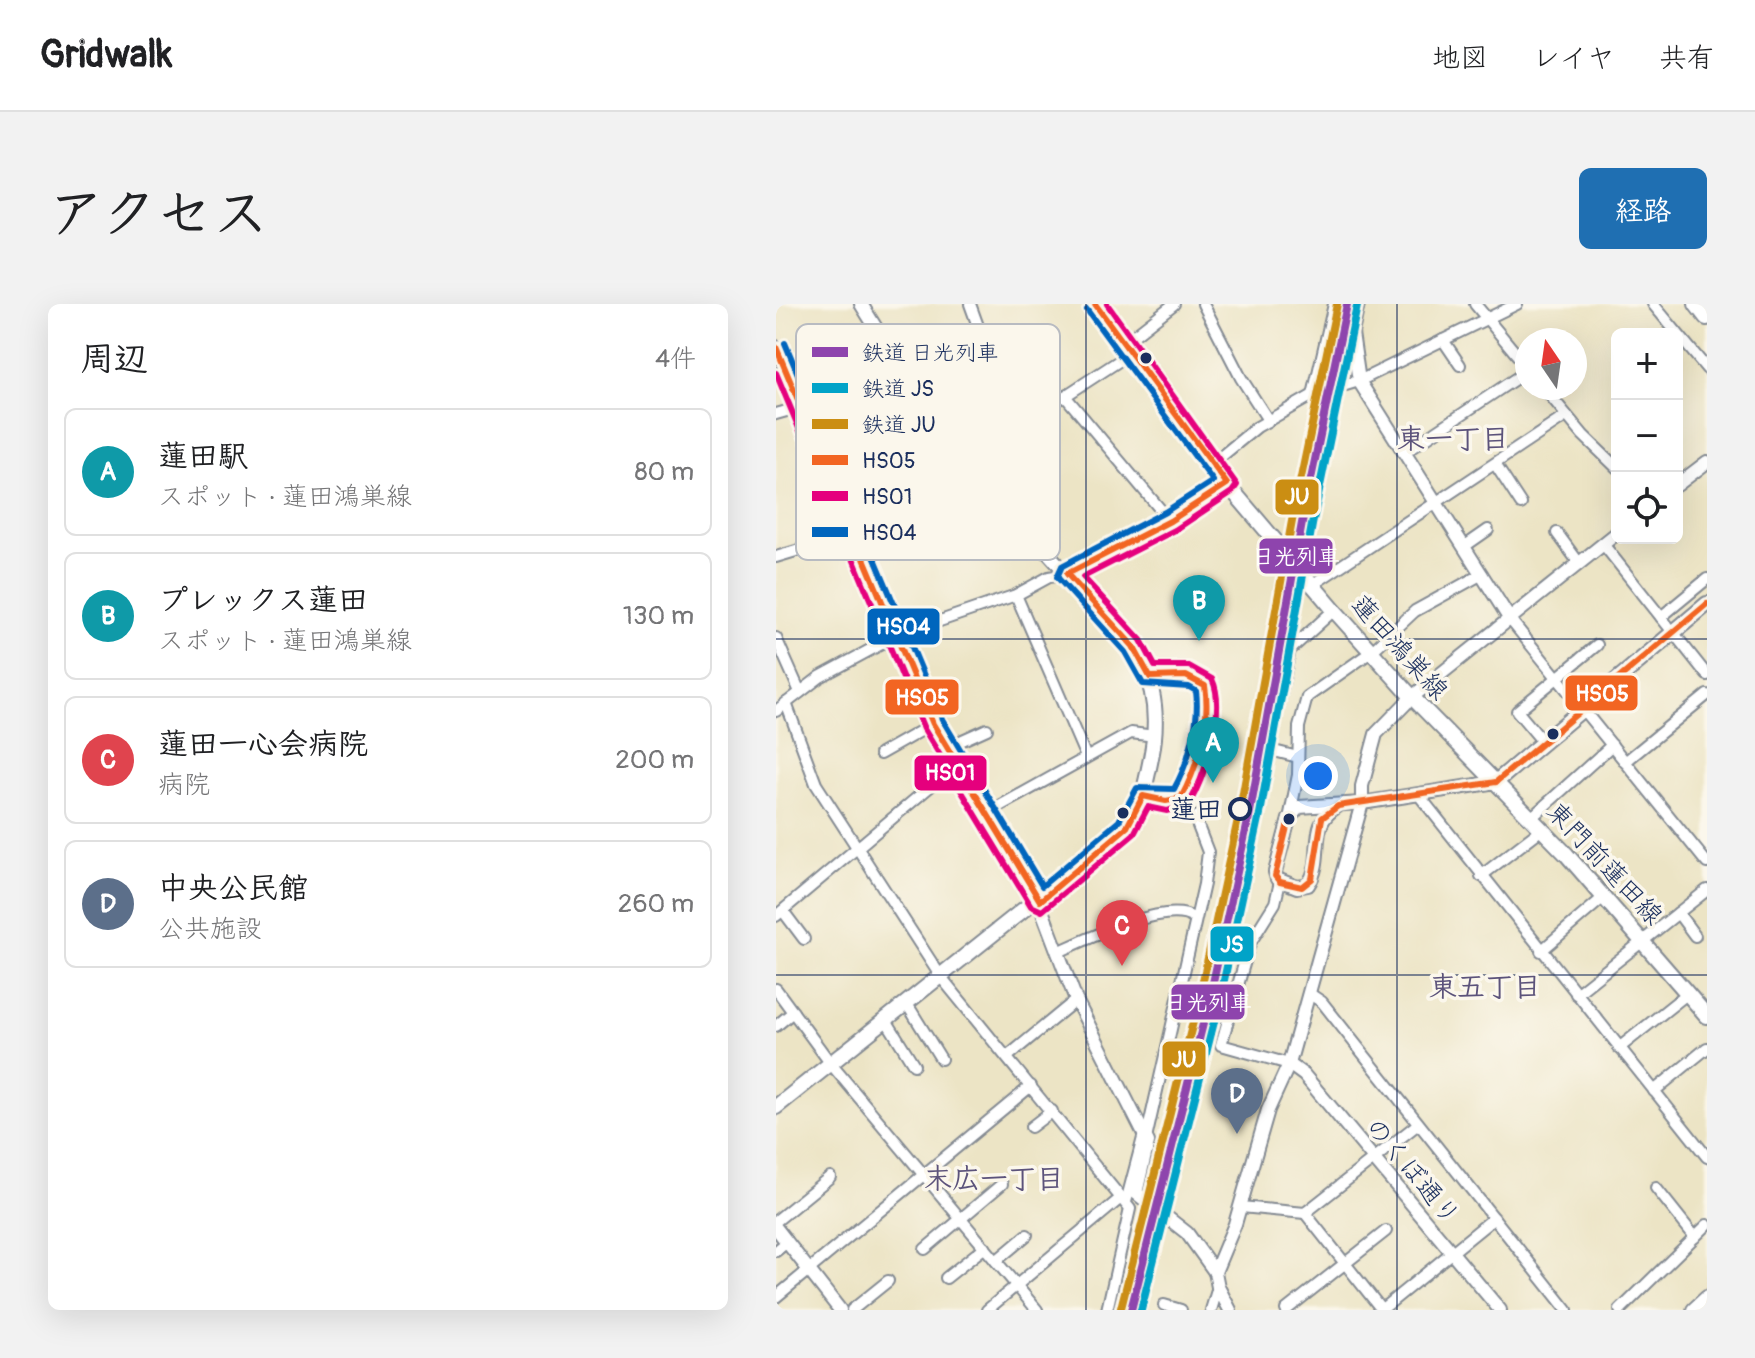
<!DOCTYPE html>
<html lang="ja">
<head>
<meta charset="utf-8">
<style>
	body { margin:0; font-family:Pangolin,"Klee One",sans-serif; background:#f2f2f2; color:#202124 }
	.controls { position:absolute; right:24px; top:24px; display:grid; overflow:hidden; border-radius:12px; box-shadow:0 8px 32px #0002 }
	.controls button { width:72px; height:72px; display:grid; place-items:center; padding:0; border:0; border-bottom:2px solid #e0e0e0; background:#fff; color:#202124; font:40px sans-serif }
	.compass { position:absolute; left:739px; top:24px; width:72px; height:72px; border-radius:50%; background:#fff; box-shadow:0 8px 32px #0002; rotate:347deg }
	.you { position:absolute; left:542px; top:472px; width:28px; height:28px; margin:-20px; border:6px solid #fff; border-radius:50%; background:#1a73e8; box-shadow:0 0 0 12px #1a73e833 }
	.badge { display:grid; place-items:center; width:52px; height:52px; border-radius:50%; background:#1f6fb2; color:#fff; font-size:26px; font-weight:700 }
	.pin { position:absolute; translate:-50% -66px; filter:drop-shadow(0 2px 4px #0008) }
	.pin::after { content:''; position:absolute; top:42px; width:28px; height:24px; background:inherit; clip-path:polygon(0 0,100% 0,50% 100%) }
	.list { margin:0; padding:0; list-style:none }
	h2 { display:flex; justify-content:space-between; align-items:center; height:104px; margin:0; padding:0 32px; font-size:34px }
	h2 small { font-size:26px; font-weight:400; color:#757577 }
	.list li { display:grid; grid-template-columns:52px 1fr auto; gap:24px; align-items:center; box-sizing:border-box; height:128px; margin:0 16px 16px; padding:0 16px; border:2px solid #e0e0e0; border-radius:12px }
	.list b { display:block; font-size:30px; white-space:nowrap }
	.list p { margin:0; font-size:26px; white-space:nowrap; color:#757577 }
	.list em { font-size:26px; font-style:normal; color:#757577 }
	.icon { flex:none; width:44px; height:44px; fill:none; stroke:currentColor; stroke-width:2; stroke-linecap:round; stroke-linejoin:round }
	.map { position:relative; flex:none; width:931px; height:1006px; overflow:hidden; border-radius:12px }
	header { display:flex; align-items:center; gap:48px; box-sizing:border-box; height:112px; padding:0 40px; background:#fff; border-bottom:2px solid #e0e0e0 }
	header strong { font-size:38px }
	nav { display:flex; gap:44px; margin-inline-start:auto; font-size:28px }
	.intro { display:flex; align-items:center; justify-content:space-between; box-sizing:border-box; height:192px; padding:0 48px }
	h1 { margin:0; font-size:56px }
	.button { padding:20px 36px; border-radius:12px; background:#1f6fb2; color:#fff; font-size:28px; font-weight:700 }
	main { display:flex; gap:48px; padding:0 48px }
	aside { flex:1; background:#fff; border-radius:12px; box-shadow:0 8px 32px #0002 }
	.map>svg:first-child { display:block }
</style>
</head>
<body>
<header>
<strong>Gridwalk</strong>
<nav><a>地図</a><a>レイヤ</a><a>共有</a></nav>
</header>
<div class="intro"><h1>アクセス</h1><a class="button">経路</a></div>
<main>
<aside>
<h2>周辺<small>4件</small></h2>
<ul class="list">
<li><span class="badge" style="background:#0f9aa8">A</span><div><b>蓮田駅</b><p>スポット · 蓮田鴻巣線</p></div><em>80 m</em></li>
<li><span class="badge" style="background:#0f9aa8">B</span><div><b>プレックス蓮田</b><p>スポット · 蓮田鴻巣線</p></div><em>130 m</em></li>
<li><span class="badge" style="background:#e0444e">C</span><div><b>蓮田一心会病院</b><p>病院</p></div><em>200 m</em></li>
<li><span class="badge" style="background:#5c6f8a">D</span><div><b>中央公民館</b><p>公共施設</p></div><em>260 m</em></li>
</ul>
</aside>
<div class="map">
<svg width="931" height="1006" viewBox="0 0 931 1006">
	<rect width="100%" height="100%" fill="#fbf7ec"/>
	<filter id="ink" filterUnits="userSpaceOnUse"><feTurbulence type="fractalNoise" baseFrequency=".0125" numOctaves="2"/><feDisplacementMap in="SourceGraphic" scale="16" xChannelSelector="R" yChannelSelector="G"/><feConvolveMatrix kernelMatrix="1 2 1 2 8 2 1 2 1" color-interpolation-filters="sRGB"/></filter>
	<filter id="wash" filterUnits="userSpaceOnUse"><feTurbulence type="fractalNoise" baseFrequency=".006" numOctaves="4" result="noise"/><feDisplacementMap in="SourceGraphic" scale="32" xChannelSelector="R" yChannelSelector="G"/><feGaussianBlur stdDeviation="1.8" result="paint"/><feColorMatrix in="noise" values="0 0 0 0 0 0 0 0 0 0 0 0 0 0 0 0 0 1.4 0 .05"/><feComposite in="paint" operator="in"/></filter>
	<g filter="url(#wash)">
		<rect width="100%" height="100%" fill="#ece4c5"/>
	</g>
	<g filter="url(#ink)">
		<g fill="none" stroke-linecap="round" stroke-linejoin="round">
			<!-- minor casing -->
			<g stroke="#848a92" stroke-width="14">
				<g id="minor">
					<path d="M194 0 276 227 260 239"/>
					<path d="M427 0 465 74 492 116"/>
					<path d="M699 0 751 63"/>
					<path d="M877 0 931 65"/>
					<path d="M667 36 684 61"/>
					<path d="M348 39 398 0"/>
					<path d="M768 84 807 131 841 164"/>
					<path d="M115 87 131 78"/>
					<path d="M537 91 558 0"/>
					<path d="M289 92 394 217"/>
					<path d="M0 110 25 103"/>
					<path d="M629 148 751 67"/>
					<path d="M436 160 481 123 537 91 583 77 741 0"/>
					<path d="M719 160 745 200"/>
					<path d="M57 180 236 115 289 92 355 49"/>
					<path d="M781 229 803 259"/>
					<path d="M827 240 931 371"/>
					<path d="M689 242 712 226"/>
					<path d="M0 253 77 230"/>
					<path d="M536 281 790 112"/>
					<path d="M240 291 310 453"/>
					<path d="M885 313 931 275"/>
					<path d="M733 314 931 559"/>
					<path d="M0 334 24 388"/>
					<path d="M10 399 40 480 165 673 354 905 331 1006"/>
					<path d="M0 407 44 373 120 332 240 291 273 273 291 270"/>
					<path d="M767 438 741 407 821 341"/>
					<path d="M171 443 211 425"/>
					<path d="M494 446 522 453"/>
					<path d="M104 450 157 420"/>
					<path d="M849 458 931 391"/>
					<path d="M491 462 514 346 558 306"/>
					<path d="M642 490 931 853"/>
					<path d="M211 509 355 429 379 432"/>
					<path d="M755 514 836 441"/>
					<path d="M513 515 522 471 523 423 531 393 595 348 639 307 706 270"/>
					<path d="M705 572 766 525"/>
					<path d="M504 578 499 599 474 639 445 741 513 760"/>
					<path d="M7 607 28 635"/>
					<path d="M902 609 919 632"/>
					<path d="M0 612 181 460"/>
					<path d="M765 647 829 592"/>
					<path d="M282 648C309 636 391 596 417 614"/>
					<path d="M0 685 55 760 261 1006"/>
					<path d="M534 690 546 698 791 1006"/>
					<path d="M800 690 931 586"/>
					<path d="M131 700 165 755"/>
					<path d="M110 716 138 761"/>
					<path d="M0 722 17 708"/>
					<path d="M843 744 912 689"/>
					<path d="M231 753 300 696"/>
					<path d="M878 787 931 744"/>
					<path d="M255 823 276 807"/>
					<path d="M370 835 428 580 432 548 420 517 422 512"/>
					<path d="M880 884 919 933"/>
					<path d="M350 898 368 830"/>
					<path d="M465 903 529 909 642 820"/>
					<path d="M529 909 606 1006"/>
					<path d="M0 917 54 873"/>
					<path d="M149 945 226 880"/>
					<path d="M0 947 11 938"/>
					<path d="M220 957 251 931"/>
					<path d="M170 974 209 943"/>
					<path d="M0 993 255 782"/>
					<path d="M388 1001 405 1006"/>
					<path d="M76 1006 112 977"/>
					<path d="M211 1006 346 893"/>
					<path d="M435 1006 442 983"/>
					<path d="M510 1006 610 927"/>
					<path d="M605 1006 718 914"/>
					<path d="M844 1006 931 921"/>
				</g>
			</g>
			<!-- tertiary casing -->
			<g stroke="#848a92" stroke-width="16">
				<g id="tertiary">
					<path d="M85 0 171 138 291 270"/>
					<path d="M319 0 451 180"/>
					<path d="M582 0 576 29 583 77 733 314"/>
					<path d="M0 43 157 420 259 588 300 696 372 838 360 889 411 929 439 968"/>
					<path d="M901 181 931 158"/>
					<path d="M367 492 397 497 407 491 431 406 429 382C415 367 393 370 374 373"/>
					<path d="M562 502C529 521 551 552 532 581L521 583 501 575 499 568 513 515 523 503 586 499 720 478"/>
					<path d="M513 760 528 771 724 1006"/>
					<path d="M0 924 64 1006"/>
					<path d="M454 1006 442 983 439 968 459 920 492 806 513 760 586 499V482L600 430 636 393 841 229"/>
				</g>
			</g>
			<!-- secondary casing -->
			<g stroke="#848a92" stroke-width="18">
				<g id="secondary">
					<path d="M720 478 931 300"/>
					<path d="M0 803 351 523C366 502 370 479 375 454 393 364 348 331 291 270L394 217 451 180 558 306 636 393 791 551 931 712"/>
					<path d="M918 1006 931 994"/>
				</g>
			</g>
			<!-- trunk casing -->
			<g stroke="#848a92" stroke-width="20">
				<path id="trunk" d="M921 0 931 13"/>
			</g>
			<!-- minor -->
			<use href="#minor" stroke="#fff" stroke-width="10"/>
			<!-- tertiary -->
			<use href="#tertiary" stroke="#fff" stroke-width="12"/>
			<!-- secondary -->
			<use href="#secondary" stroke="#fff" stroke-width="14"/>
			<!-- trunk -->
			<use href="#trunk" stroke="#fff" stroke-width="16"/>
			<!-- bus-1 casing -->
			<g stroke="#fbf7ec" stroke-width="12">
				<g id="bus-1">
					<path d="M0 43 157 420 264 597 351 523 367 492 390 497 405 494C422 462 435 418 429 382L410 372 374 373 357 342 291 270 394 217 451 180 319 0"/>
					<path d="M720 478 931 300"/>
					<path d="M513 515 499 572 504 578 526 583 536 575 546 514 562 502 720 478"/>
				</g>
			</g>
			<!-- bus-2 casing -->
			<g stroke="#fbf7ec" stroke-width="12">
				<path id="bus-2" d="M0 69 148 425 255 602 266 607 358 530 372 503 391 507 413 500C429 472 451 406 436 375L413 362H379L365 336 307 273 399 226 456 188 461 181 331 0"/>
			</g>
			<!-- bus-3 casing -->
			<g stroke="#fbf7ec" stroke-width="12">
				<path id="bus-3" d="M9 39 166 415 266 582 343 517 361 484 398 485C413 458 424 418 420 387L413 383 367 380 349 348 281 273 286 262 389 208 437 177 311 6"/>
			</g>
			<!-- bus-1 -->
			<use href="#bus-1" stroke="#f26522" stroke-width="6"/>
			<!-- bus-2 -->
			<use href="#bus-2" stroke="#e5007d" stroke-width="6"/>
			<!-- bus-3 -->
			<use href="#bus-3" stroke="#0065bd" stroke-width="6"/>
			<!-- rail-1 casing -->
			<g stroke="#fbf7ec" stroke-width="14">
				<path id="rail-1" d="M355 1006 435 688 474 508 526 219 571 0"/>
			</g>
			<!-- rail-2 casing -->
			<g stroke="#fbf7ec" stroke-width="14">
				<path id="rail-2" d="M365 1006 445 690 484 510 536 221 581 2"/>
			</g>
			<!-- rail-3 casing -->
			<g stroke="#fbf7ec" stroke-width="14">
				<path id="rail-3" d="M345 1004 425 686 464 506 516 217 561 0"/>
			</g>
			<!-- rail-1 -->
			<use href="#rail-1" stroke="#8e44ad" stroke-width="8"/>
			<!-- rail-2 -->
			<use href="#rail-2" stroke="#01a3c8" stroke-width="8"/>
			<!-- rail-3 -->
			<use href="#rail-3" stroke="#cb8e13" stroke-width="8"/>
		</g>
	</g>
	<!-- grid -->
	<path fill="none" stroke="#1b2f5e" stroke-width="2" stroke-opacity="0.55" d="M310 0V1006M621 0V1006M0 335H931M0 671H931"/>
	<!-- markers -->
	<g fill="#1b2f5e" stroke="#fbf7ec" stroke-width="3">
		<circle cx="370" cy="54" r="7"/>
		<circle cx="777" cy="430" r="7"/>
		<circle cx="347" cy="509" r="7"/>
		<circle cx="513" cy="515" r="7"/>
	</g>
	<circle fill="#fbf7ec" stroke="#1b2f5e" stroke-width="4" cx="464" cy="505" r="10"/>
	<g text-anchor="middle" stroke-width="7" stroke-linejoin="round" paint-order="stroke">
		<!-- street labels -->
		<g font-size="26" fill="#1b2f5e" stroke="#fbf7ec">
			<text transform="translate(624 343) rotate(48)" y="9">蓮田鴻巣線</text>
			<text transform="translate(829 559) rotate(47)" y="9">東門前蓮田線</text>
			<text transform="translate(637 867) rotate(50)" y="9">のくぼ通り</text>
		</g>
		<!-- stop labels -->
		<g font-size="26" font-weight="bold" fill="#1b2f5e" stroke="#fbf7ec" text-anchor="end">
			<text x="446" y="514">蓮田</text>
		</g>
		<!-- neighbourhood labels -->
		<g font-size="28" font-weight="bold" fill="#5c537b" stroke="#fbf7ec">
			<text x="677" y="144">東一丁目</text>
			<text x="709" y="692">東五丁目</text>
			<text x="218" y="884">末広一丁目</text>
		</g>
	</g>
	<!-- legend -->
	<rect x="20" y="20" width="264" height="236" rx="12" fill="#fbf7ec" stroke="#b8bbc1" stroke-width="2"/>
	<rect x="36" y="43" width="36" height="10" fill="#8e44ad"/>
	<rect x="36" y="79" width="36" height="10" fill="#01a3c8"/>
	<rect x="36" y="115" width="36" height="10" fill="#cb8e13"/>
	<rect x="36" y="151" width="36" height="10" fill="#f26522"/>
	<rect x="36" y="187" width="36" height="10" fill="#e5007d"/>
	<rect x="36" y="223" width="36" height="10" fill="#0065bd"/>
	<g font-size="22" fill="#1b2f5e">
		<text x="86" y="56">鉄道 日光列車</text>
		<text x="86" y="92">鉄道 JS</text>
		<text x="86" y="128">鉄道 JU</text>
		<text x="86" y="164">HS05</text>
		<text x="86" y="200">HS01</text>
		<text x="86" y="236">HS04</text>
	</g>
	<g stroke="#fbf7ec" stroke-width="3">
		<rect x="498" y="174" width="46" height="38" rx="8" fill="#cb8e13"/>
		<rect x="482" y="233" width="76" height="38" rx="8" fill="#8e44ad"/>
		<rect x="90" y="303" width="75" height="39" rx="8" fill="#0065bd"/>
		<rect x="788" y="370" width="75" height="38" rx="8" fill="#f26522"/>
		<rect x="108" y="374" width="76" height="38" rx="8" fill="#f26522"/>
		<rect x="137" y="450" width="75" height="38" rx="8" fill="#e5007d"/>
		<rect x="433" y="621" width="46" height="38" rx="8" fill="#01a3c8"/>
		<rect x="394" y="679" width="76" height="38" rx="8" fill="#8e44ad"/>
		<rect x="385" y="736" width="46" height="38" rx="8" fill="#cb8e13"/>
	</g>
	<g font-size="22" text-anchor="middle" font-weight="bold" fill="#fff">
		<text x="521" y="200">JU</text>
		<text x="520" y="260">日光列車</text>
		<text x="127" y="330">HS04</text>
		<text x="826" y="397">HS05</text>
		<text x="146" y="401">HS05</text>
		<text x="174" y="476">HS01</text>
		<text x="456" y="648">JS</text>
		<text x="432" y="706">日光列車</text>
		<text x="408" y="763">JU</text>
	</g>
</svg>
<div class="controls">
<button>+</button>
<button>−</button>
<button><svg class="icon" aria-label="locate" viewBox="0 0 24 24"><circle cx="12" cy="12" r="6"/><path d="M12 2v4M12 18v4M2 12h4M18 12h4"/></svg></button>
</div>
<svg class="compass" viewBox="-18 -18 36 36"><path d="M0-13l5 13h-10z" fill="#e53935"/><path d="M0 13l5-13h-10z" fill="#757577"/></svg>
<div class="you"></div>
<div class="pin badge" style="left:437px;top:479px;background:#0f9aa8">A</div>
<div class="pin badge" style="left:423px;top:337px;background:#0f9aa8">B</div>
<div class="pin badge" style="left:346px;top:662px;background:#e0444e">C</div>
<div class="pin badge" style="left:461px;top:830px;background:#5c6f8a">D</div>
</div>
</main>
</body>
</html>
